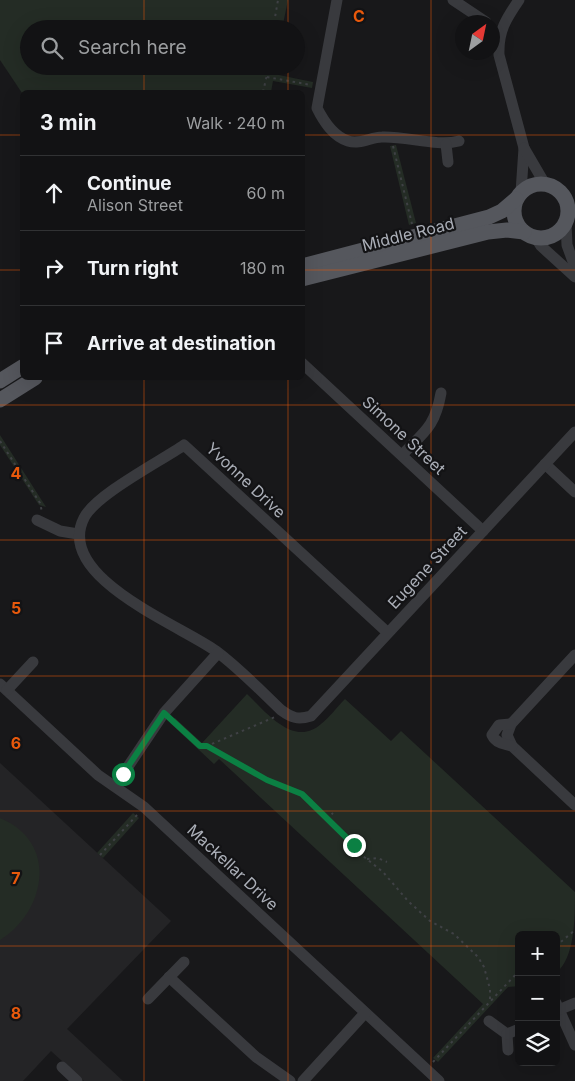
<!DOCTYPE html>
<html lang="en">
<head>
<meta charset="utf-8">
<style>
	body { margin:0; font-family:Inter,sans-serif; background:#1b1b1d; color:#f1f3f6 }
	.controls { position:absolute; right:15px; bottom:15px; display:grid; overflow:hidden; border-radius:8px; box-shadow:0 5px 20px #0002 }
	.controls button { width:45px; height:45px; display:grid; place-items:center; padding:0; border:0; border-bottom:1px solid #313234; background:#121214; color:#f1f3f6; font:25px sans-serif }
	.compass { position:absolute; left:455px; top:15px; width:45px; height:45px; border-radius:50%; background:#121214; box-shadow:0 5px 20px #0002; rotate:33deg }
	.stop { position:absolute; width:15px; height:15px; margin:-11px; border:4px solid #0b8043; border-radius:50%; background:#fff }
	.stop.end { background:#0b8043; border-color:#fff; box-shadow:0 1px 5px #0008 }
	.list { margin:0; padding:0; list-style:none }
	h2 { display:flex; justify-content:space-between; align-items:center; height:65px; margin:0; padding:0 20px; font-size:21px }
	h2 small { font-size:16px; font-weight:400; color:#9c9ea0 }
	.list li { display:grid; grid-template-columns:32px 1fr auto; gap:15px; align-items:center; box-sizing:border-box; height:75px; padding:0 20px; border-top:1px solid #313234 }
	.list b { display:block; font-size:19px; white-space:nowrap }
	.list p { margin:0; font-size:16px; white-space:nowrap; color:#9c9ea0 }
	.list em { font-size:16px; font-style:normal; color:#9c9ea0 }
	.icon { flex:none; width:28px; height:28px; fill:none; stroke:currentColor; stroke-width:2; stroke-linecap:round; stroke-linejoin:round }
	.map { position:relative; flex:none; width:575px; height:1081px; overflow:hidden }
	.search { position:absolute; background:#121214; box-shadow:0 5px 20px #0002; left:20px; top:20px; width:285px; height:55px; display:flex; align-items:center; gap:12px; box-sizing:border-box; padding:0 18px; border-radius:28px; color:#9c9ea0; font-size:19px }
	.panel { position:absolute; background:#121214; box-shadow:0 5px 20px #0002; left:20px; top:90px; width:285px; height:290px; border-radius:8px }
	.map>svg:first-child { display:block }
</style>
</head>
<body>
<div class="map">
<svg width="575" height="1081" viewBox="0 0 575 1081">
	<rect width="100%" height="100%" fill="#18181a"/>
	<!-- built -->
	<path fill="#242426" d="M0 763 171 921 67 1029 123 1081H84L51 1051 23 1081H0Z"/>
	<!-- green -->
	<g fill="#242c25">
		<path d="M0 0H288L282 29H29V66H275L274 74 313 82 312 88 273 81 271 92 22 93 0 60Z"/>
		<path d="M396 145 416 223 409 225 390 146Z"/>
		<path d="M0 435 46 507 39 505 0 445Z"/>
		<path d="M247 694C266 712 294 748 321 724 330 717 337 707 345 699L391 741 401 731 575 892C575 918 575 958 556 973V935H519V986L508 987 438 1062 433 1058 483 1004 219 759 214 764 170 723 175 718 202 743Z"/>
		<path d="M133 813 139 818 103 858 97 853Z"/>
		<path d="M0 818C58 842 47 910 0 940Z"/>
	</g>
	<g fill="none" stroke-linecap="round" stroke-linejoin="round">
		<!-- path -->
		<g stroke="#3f4145" stroke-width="2" stroke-dasharray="2.5 4" stroke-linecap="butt">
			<path d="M273 29 278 0"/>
			<path d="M267 77 311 85"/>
			<path d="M263 92 269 66"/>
			<path d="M393 146 412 224"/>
			<path d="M0 441 40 503 42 512"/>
			<path d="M171 719 200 746H207L275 717"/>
			<path d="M207 746 267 780 309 798 363 856 383 872 408 901 430 921 454 934 478 957 484 967 490 989V1002"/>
			<path d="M327 819 333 813"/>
			<path d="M100 855 138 814"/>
			<path d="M367 859 378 858 387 862"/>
			<path d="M556 946 575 930"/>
			<path d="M433 1062 519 971"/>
		</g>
		<!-- minor -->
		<g stroke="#393a3e" stroke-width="11">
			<path d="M337 0 317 108C324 122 333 136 348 141 360 145 371 137 382 137 407 136 437 147 459 141"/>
			<path d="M453 0 486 22"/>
			<path d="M519 0C506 19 498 31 499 55L524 148 521 192"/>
			<path d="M446 144 448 162"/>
			<path d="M524 148 545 184"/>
			<path d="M566 224 567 245 575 267"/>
			<path d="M536 238 541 246 575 277"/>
			<path d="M302 363 483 531"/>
			<path d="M402 455C424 432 435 427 441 393"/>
			<path d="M545 464 575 492"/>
			<path d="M37 520 60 531 78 534"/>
			<path d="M388 633 184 445C161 461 95 495 84 518 54 577 180 625 216 651 239 668 260 690 281 710 292 718 298 720 311 716L575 432"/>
			<path d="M575 655 511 724 507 735 512 746 575 805"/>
			<path d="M0 684 98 775 144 807 439 1081"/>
			<path d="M7 690 33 662"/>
			<path d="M511 724 499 725 492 735C496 743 503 744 512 746"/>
			<path d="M115 786 164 713 218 653"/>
			<path d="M169 977 256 1057 290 1081"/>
			<path d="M148 999 184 962"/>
			<path d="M556 1003 575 1045"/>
			<path d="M556 1011 575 1003"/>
			<path d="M489 1021 507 1034 508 1050"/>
			<path d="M507 1034 519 1029"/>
			<path d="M62 1067 77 1081"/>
			<path d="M303 1081 365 1013"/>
		</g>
		<!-- major -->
		<g stroke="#55575d" stroke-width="15">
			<circle cx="541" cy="211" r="27"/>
			<path d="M302 266 489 217 502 211 516 199"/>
			<path d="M302 279 488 232 507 230 524 232"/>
			<path d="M0 381 22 367"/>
			<path d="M0 400 35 378"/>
		</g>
	</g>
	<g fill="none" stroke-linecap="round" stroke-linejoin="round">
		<!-- route -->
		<path stroke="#0b8043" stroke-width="6" d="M123 774 164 713 200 746H207L267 780 302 794 354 845"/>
	</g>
	<!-- grid -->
	<path fill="none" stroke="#e8590c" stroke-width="1" stroke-opacity="0.55" d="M144 0V29M288 0V29M431 0V1081M144 66V92M288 66V92M0 135H22M302 135H575M0 270H22M302 270H575M144 378V1081M288 378V1081M0 405H575M0 540H575M0 676H575M0 811H575M0 946H519M556 946H575"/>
	<g text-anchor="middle" stroke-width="4.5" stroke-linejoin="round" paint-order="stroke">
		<!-- street labels -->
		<g font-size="16" fill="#abafb8" stroke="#131315">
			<text transform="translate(408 234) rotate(-14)" y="6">Middle Road</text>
			<text transform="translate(404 435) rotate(43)" y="6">Simone Street</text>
			<text transform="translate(246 480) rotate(43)" y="6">Yvonne Drive</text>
			<text transform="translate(427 567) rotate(-47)" y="6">Eugene Street</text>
			<text transform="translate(233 867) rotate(43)" y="6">Mackellar Drive</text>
		</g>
	</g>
	<g font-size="16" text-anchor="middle" font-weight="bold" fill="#e8590c" stroke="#131315" stroke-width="4.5" stroke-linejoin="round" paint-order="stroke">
		<text x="359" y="22">C</text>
		<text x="16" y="479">4</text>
		<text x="16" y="614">5</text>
		<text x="16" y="749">6</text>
		<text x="16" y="884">7</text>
		<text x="16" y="1019">8</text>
	</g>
</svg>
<div class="controls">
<button>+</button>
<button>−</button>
<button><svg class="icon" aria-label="layers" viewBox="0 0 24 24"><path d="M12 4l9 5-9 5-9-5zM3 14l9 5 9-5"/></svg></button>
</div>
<svg class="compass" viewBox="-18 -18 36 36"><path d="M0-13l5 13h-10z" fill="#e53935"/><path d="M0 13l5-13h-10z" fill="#9c9ea0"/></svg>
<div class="stop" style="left:123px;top:774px"></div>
<div class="stop end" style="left:354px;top:845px"></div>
<div class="search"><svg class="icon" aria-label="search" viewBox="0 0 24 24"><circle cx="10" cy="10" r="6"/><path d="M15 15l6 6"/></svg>Search here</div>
<section class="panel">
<h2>3 min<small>Walk · 240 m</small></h2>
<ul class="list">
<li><svg class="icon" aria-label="ahead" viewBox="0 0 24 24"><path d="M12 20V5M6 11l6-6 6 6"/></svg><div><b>Continue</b><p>Alison Street</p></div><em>60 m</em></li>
<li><svg class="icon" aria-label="right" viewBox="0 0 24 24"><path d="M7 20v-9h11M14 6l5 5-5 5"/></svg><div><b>Turn right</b></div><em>180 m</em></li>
<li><svg class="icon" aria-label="arrive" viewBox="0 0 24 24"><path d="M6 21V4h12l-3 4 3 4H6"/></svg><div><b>Arrive at destination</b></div></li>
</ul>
</section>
</div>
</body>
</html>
